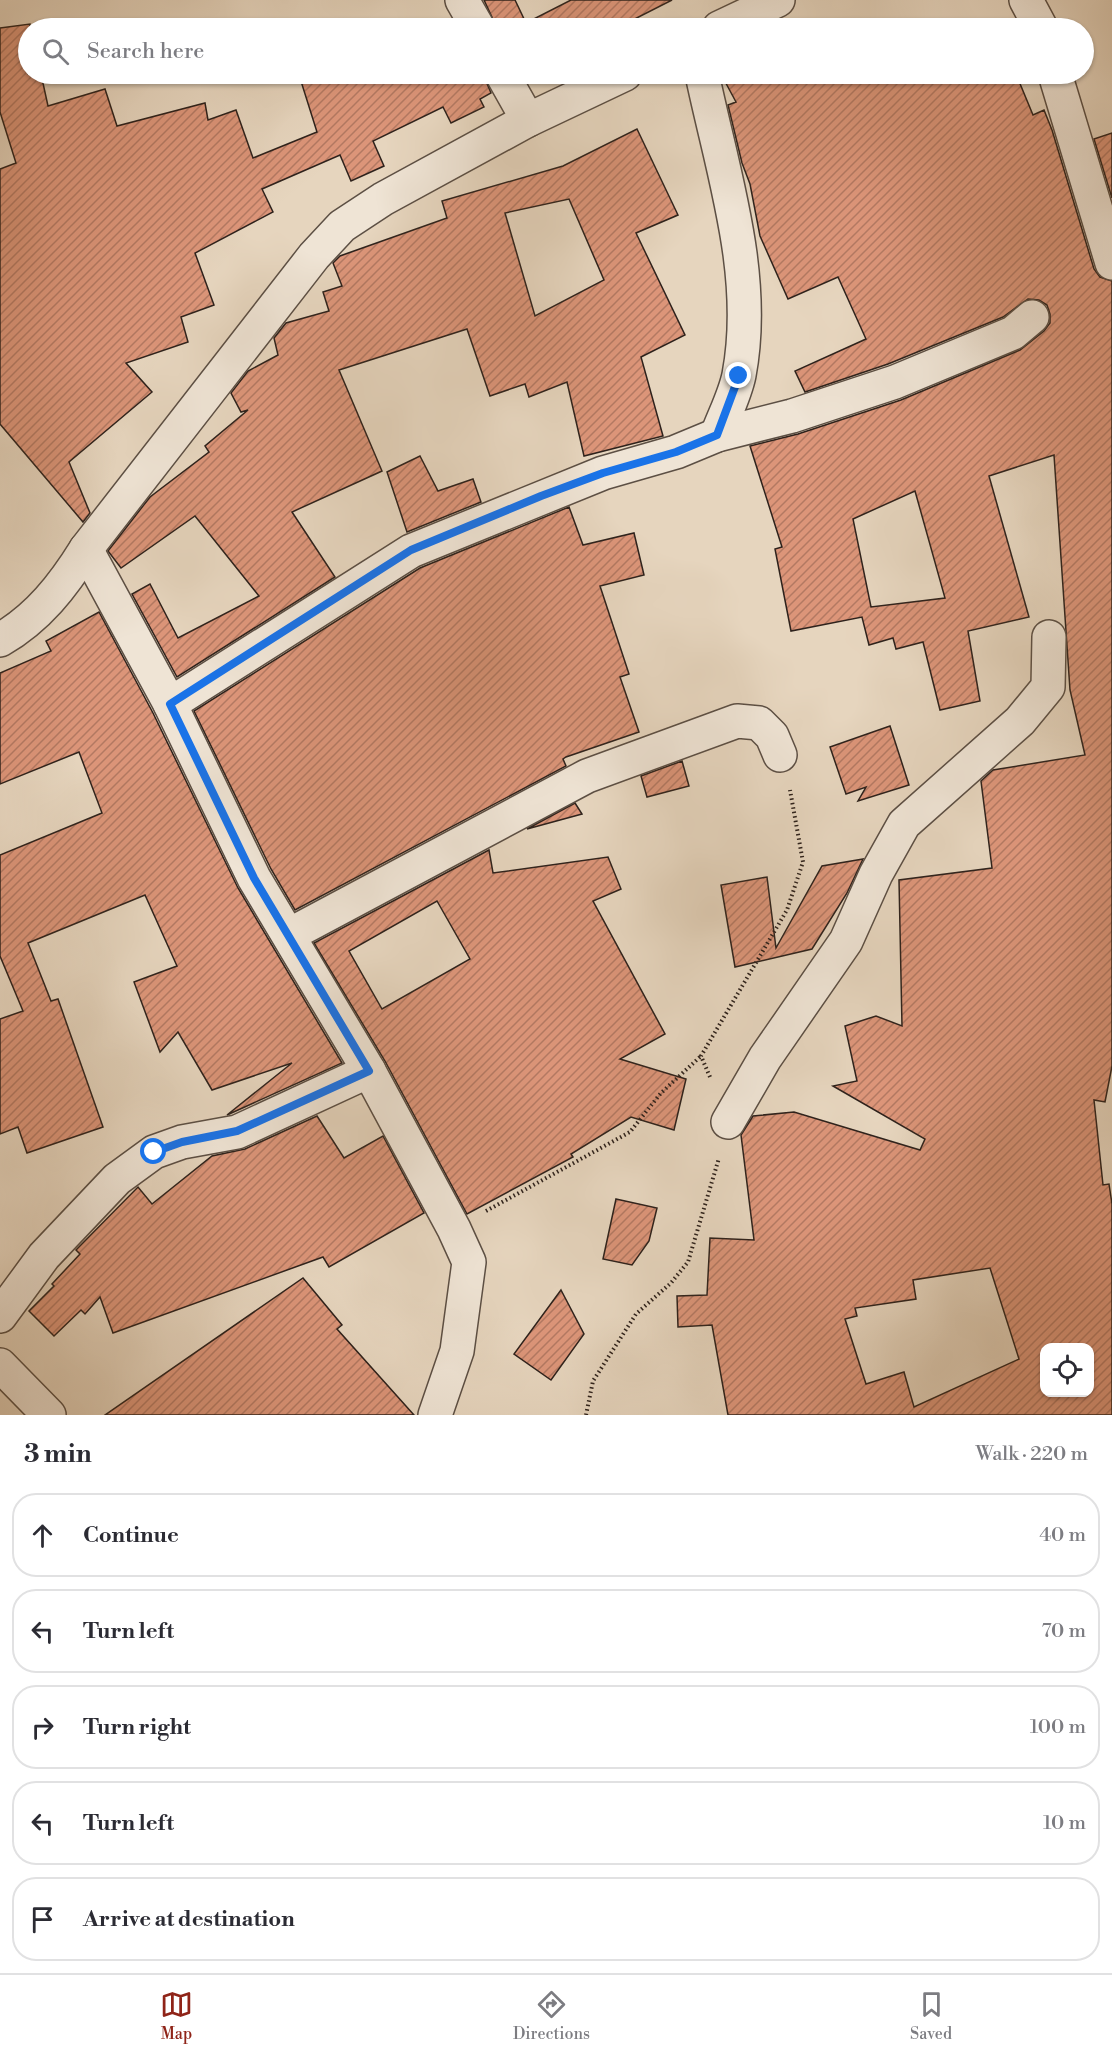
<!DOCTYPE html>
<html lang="en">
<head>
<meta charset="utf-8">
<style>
	body { margin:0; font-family:"Libre Bodoni",serif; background:#f2f2f3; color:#2b2b33 }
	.controls { position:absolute; right:18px; bottom:18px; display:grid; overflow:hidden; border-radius:12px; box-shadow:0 2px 4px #0004 }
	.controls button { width:54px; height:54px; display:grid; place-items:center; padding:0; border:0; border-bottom:2px solid #e1e1e2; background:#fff; color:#2b2b33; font:30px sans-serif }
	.stop { position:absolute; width:18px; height:18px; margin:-14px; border:4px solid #1a73e8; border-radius:50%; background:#fff }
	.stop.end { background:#1a73e8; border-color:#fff; box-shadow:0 2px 6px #0008 }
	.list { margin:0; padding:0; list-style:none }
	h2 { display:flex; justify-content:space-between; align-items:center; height:78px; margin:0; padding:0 24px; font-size:26px }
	h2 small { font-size:20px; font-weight:400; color:#7c7c81 }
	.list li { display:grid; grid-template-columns:39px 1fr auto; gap:18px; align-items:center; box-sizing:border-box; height:84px; margin:0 12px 12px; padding:0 12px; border:2px solid #e1e1e2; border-radius:24px }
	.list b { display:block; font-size:22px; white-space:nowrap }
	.list em { font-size:20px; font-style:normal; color:#7c7c81 }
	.icon { flex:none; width:33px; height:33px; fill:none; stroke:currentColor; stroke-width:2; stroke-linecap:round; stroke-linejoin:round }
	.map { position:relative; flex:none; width:1112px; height:1415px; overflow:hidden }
	.search { position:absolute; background:#fff; box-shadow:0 2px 4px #0004; left:18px; right:18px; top:18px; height:66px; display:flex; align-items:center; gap:15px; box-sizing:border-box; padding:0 21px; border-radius:33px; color:#7c7c81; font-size:22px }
	.sheet { height:558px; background:#fff }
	nav { display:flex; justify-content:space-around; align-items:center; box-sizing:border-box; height:84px; border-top:2px solid #e1e1e2; background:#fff; font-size:16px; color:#7c7c81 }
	nav a { display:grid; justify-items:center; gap:3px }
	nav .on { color:#8f2418 }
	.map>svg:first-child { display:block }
</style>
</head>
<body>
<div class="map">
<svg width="1112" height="1415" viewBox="0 0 1112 1415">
	<defs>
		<pattern id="building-hatch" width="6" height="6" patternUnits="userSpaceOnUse" patternTransform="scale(1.5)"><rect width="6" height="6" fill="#dc9579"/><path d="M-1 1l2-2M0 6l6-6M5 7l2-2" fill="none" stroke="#b37962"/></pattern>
	</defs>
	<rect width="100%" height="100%" fill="#e6d5be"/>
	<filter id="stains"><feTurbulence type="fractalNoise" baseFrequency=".00333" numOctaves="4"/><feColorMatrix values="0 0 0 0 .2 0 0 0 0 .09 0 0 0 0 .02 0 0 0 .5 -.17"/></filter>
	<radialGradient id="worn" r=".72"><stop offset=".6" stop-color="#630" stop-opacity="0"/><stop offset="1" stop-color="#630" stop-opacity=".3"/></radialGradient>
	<!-- building -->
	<g fill="url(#building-hatch)" stroke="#2e221c" stroke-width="1.5" fill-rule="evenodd">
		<path d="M484 0H515L526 23 571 0H672L617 28H497Z"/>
		<path d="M30 24 28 74H41L48 106 105 89 117 126 205 103 208 120 236 110 253 158 317 132 300 78 313 74H483L491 93 480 99 484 107 451 123 443 107 373 141 384 166 351 181 340 155 262 189 273 212 195 253 214 305 181 317 188 342 126 363 152 392 69 462 90 513 83 522 0 424V169L16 163 0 112V28Z"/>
		<path d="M721 74H1016L1033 115 1044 110 1052 130 1094 269 1100 277 1112 281V1066L1105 1102 1094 1100 1103 1185 1109 1184 1112 1204V1415H728L712 1325 678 1327 677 1296 707 1295 710 1238 754 1240 741 1135 753 1116 794 1112 920 1150 925 1139 833 1086 857 1081 845 1026 876 1016 902 1026 899 880 992 868 981 781 993 770 1085 755 1070 690 1054 455 989 476 1029 617 968 631 980 701 940 710 923 642 896 649 893 638 869 645 862 617 791 631 775 549 782 547 750 446 798 434 901 400 1020 350 1044 331 1050 323V314L1047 305 1039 300 1028 299 1003 317 888 364 805 392 795 371 866 339 838 277 788 299 760 236 750 184 742 163 728 105 736 102ZM915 491 945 598 871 607 853 519ZM990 1268 1019 1359 914 1407 904 1372 866 1384 845 1319 857 1316 855 1308 916 1299 913 1280ZM1044 1347H1089V1392H1044Z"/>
		<path d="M637 129 678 215 636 233 685 335 641 357 663 436 584 456 567 382 529 397 525 384 490 396 467 329 339 370 382 471 292 512 335 577 177 677 132 594 150 584 178 638 259 596 195 516 121 568 108 551 150 497 209 452 205 446 248 410 241 412 231 393 248 371 278 355 274 338 286 323 329 311 323 292 342 286 333 263 340 256 447 218 442 201 563 166ZM569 199 604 280 535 316 505 213Z"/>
		<path d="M1112 133V198L1094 139Z"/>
		<path d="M420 456 438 491 473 479 481 502 407 532 387 472Z"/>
		<path d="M569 507 583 545 634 533 644 575 600 586 629 674 620 677 639 732 566 757 563 759 566 766 295 910 271 869 194 711 420 568Z"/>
		<path d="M99 612 153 713 238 888 342 1063 227 1115 292 1063 212 1090 178 1032 160 1052 134 982 177 966 145 895 28 943 51 1001 58 999 103 1127 27 1153 18 1127 0 1134V1019L23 1011 0 956V855L102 813 79 752 0 784V673L51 651 46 641Z"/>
		<path d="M890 726 909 785 858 801 866 787 846 794 830 747Z"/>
		<path d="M682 761 689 786 647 797 641 776Z"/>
		<path d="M575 803 582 814 527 829Z"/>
		<path d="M489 850 493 873 608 857 621 889 593 901 665 1034 620 1059 686 1079 674 1130 631 1117 571 1154 573 1157 467 1214 385 1061 314 943ZM437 901 470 959 382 1009 349 951Z"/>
		<path d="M863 859 847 893 812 949 735 967 721 885 767 877 776 948 822 866Z"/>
		<path d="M317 1116 344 1158 383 1136 424 1213 329 1267 323 1257 113 1333 100 1297 85 1314 81 1310 54 1336 29 1311 54 1286 52 1284 80 1254 76 1250 138 1187 152 1204 212 1156 245 1149Z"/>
		<path d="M616 1199 657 1208 649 1241 632 1265 603 1259Z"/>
		<path d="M303 1278 342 1325 337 1329 414 1415H105Z"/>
		<path d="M561 1290 584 1334 551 1380 514 1354Z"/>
	</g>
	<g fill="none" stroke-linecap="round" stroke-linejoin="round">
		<!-- minor casing -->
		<g stroke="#5c4f44" stroke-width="36">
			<g id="minor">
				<path d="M462 0 478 28"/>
				<path d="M1026 0 1041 28"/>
				<path d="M502 74 528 120"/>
				<path d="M702 74C722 170 758 275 739 375 735 395 724 416 717 435"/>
				<path d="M1055 74 1112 263"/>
				<path d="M86 549 170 704 254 878 369 1071 454 1229 469 1262 457 1351 435 1415"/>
				<path d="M170 704 411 551 603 473 676 452 717 435 792 416 895 382 1013 333 1032 317"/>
				<path d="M289 935 587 776 737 721 759 723 772 736 780 755"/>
				<path d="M728 1122 765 1058 846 941 876 874 904 824 1020 721 1048 687 1049 637"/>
				<path d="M0 1316 44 1256 117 1179 154 1152 182 1142 237 1132 369 1071"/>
				<path d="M0 1365 49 1415"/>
			</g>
		</g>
		<!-- tertiary casing -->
		<g stroke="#5c4f44" stroke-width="36">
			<g id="tertiary">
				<path d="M719 28 778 0"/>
				<path d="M0 640C38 618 63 586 86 549L314 256 342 226 383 199 528 120 625 74"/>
			</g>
		</g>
		<!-- path -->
		<g stroke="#2e221c" stroke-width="4" stroke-dasharray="1.5 3" stroke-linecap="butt">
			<path d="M710 1077 701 1056 787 910 803 862 790 790"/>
			<path d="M486 1211 630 1132 661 1093 701 1056"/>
			<path d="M586 1415 593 1381 636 1314 671 1283 688 1262 719 1158"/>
		</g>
		<!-- minor -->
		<use href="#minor" stroke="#efe4d5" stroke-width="33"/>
		<!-- tertiary -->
		<use href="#tertiary" stroke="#efe4d5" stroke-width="33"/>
	</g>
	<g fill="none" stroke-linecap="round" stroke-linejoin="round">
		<!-- route -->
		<path stroke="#1a73e8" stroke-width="8" d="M154 1152 182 1142 237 1131 369 1071 254 878 170 704 411 550 541 496 603 473 676 452 717 435 739 376"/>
	</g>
	<rect width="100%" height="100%" filter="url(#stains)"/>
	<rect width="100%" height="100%" fill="url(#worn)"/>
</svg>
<div class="controls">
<button><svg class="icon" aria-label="locate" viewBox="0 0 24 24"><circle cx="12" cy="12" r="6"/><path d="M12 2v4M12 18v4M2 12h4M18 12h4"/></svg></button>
</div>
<div class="stop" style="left:154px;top:1152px"></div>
<div class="stop end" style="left:739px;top:376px"></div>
<div class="search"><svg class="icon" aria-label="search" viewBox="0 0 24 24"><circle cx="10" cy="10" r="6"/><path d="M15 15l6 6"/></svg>Search here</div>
</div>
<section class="sheet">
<h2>3 min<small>Walk · 220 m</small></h2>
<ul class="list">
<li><svg class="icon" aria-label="ahead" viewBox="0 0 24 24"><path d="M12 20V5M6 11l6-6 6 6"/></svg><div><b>Continue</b></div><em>40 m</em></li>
<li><svg class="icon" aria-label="left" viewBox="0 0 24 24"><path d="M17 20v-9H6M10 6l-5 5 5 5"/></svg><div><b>Turn left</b></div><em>70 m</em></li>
<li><svg class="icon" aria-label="right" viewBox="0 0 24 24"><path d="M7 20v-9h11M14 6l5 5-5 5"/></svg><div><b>Turn right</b></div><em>100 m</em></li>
<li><svg class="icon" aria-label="left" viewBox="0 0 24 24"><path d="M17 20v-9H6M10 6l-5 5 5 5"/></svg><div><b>Turn left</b></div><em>10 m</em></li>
<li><svg class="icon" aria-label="arrive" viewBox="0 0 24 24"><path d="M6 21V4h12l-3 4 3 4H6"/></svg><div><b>Arrive at destination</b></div></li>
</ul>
</section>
<nav>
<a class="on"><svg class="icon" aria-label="map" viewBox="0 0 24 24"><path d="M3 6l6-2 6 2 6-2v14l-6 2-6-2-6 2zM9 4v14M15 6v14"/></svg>Map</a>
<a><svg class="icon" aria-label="directions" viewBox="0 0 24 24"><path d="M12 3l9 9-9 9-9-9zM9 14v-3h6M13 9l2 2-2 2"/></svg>Directions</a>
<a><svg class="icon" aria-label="saved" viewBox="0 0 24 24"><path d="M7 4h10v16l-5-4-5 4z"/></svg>Saved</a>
</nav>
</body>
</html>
